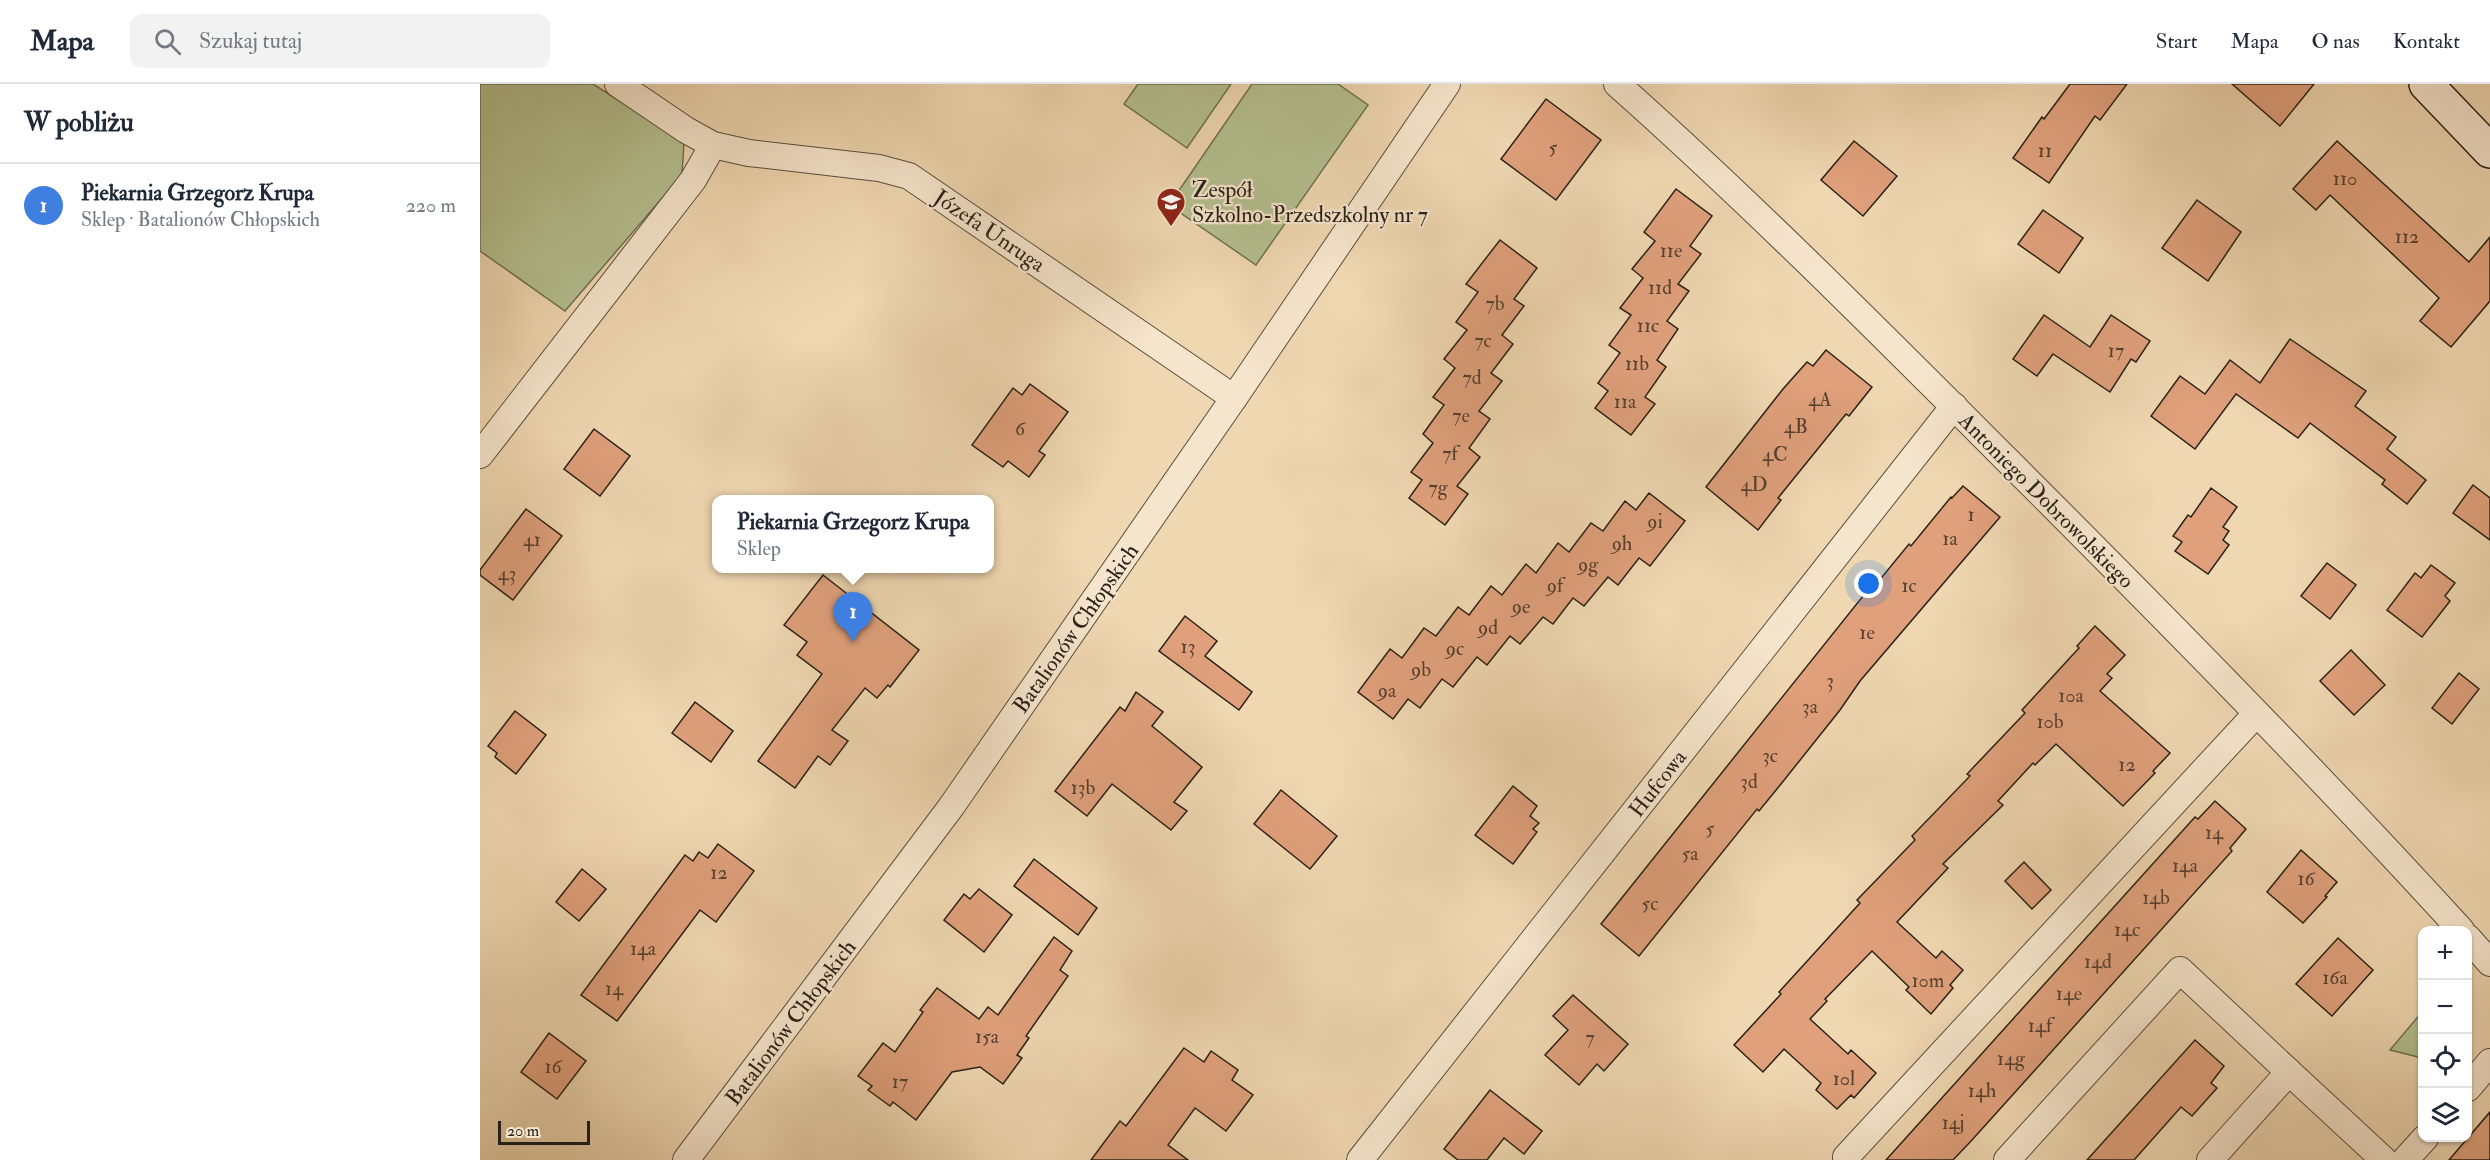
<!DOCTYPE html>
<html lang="pl">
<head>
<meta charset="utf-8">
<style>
	body { margin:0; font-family:"IM FELL Double Pica",serif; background:#f2f2f3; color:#1f2937 }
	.controls { position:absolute; right:18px; bottom:18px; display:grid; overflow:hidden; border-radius:12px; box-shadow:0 2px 4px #0004 }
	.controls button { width:54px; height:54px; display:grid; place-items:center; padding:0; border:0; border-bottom:2px solid #e0e1e3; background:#fff; color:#1f2937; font:30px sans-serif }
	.scale { position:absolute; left:18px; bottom:15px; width:92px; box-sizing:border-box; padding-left:6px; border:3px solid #2a2118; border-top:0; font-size:16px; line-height:21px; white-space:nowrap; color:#2a2118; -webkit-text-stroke:4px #f5e5cc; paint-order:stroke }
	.you { position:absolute; left:1389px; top:500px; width:21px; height:21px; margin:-15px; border:4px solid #fff; border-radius:50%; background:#1a73e8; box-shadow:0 0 0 9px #1a73e833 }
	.badge { display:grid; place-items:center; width:39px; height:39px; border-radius:50%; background:#8f2418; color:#fff; font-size:20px; font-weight:700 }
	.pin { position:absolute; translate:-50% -50px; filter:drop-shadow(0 2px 3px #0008) }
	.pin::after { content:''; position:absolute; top:32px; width:21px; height:18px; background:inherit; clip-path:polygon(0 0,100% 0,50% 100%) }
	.popup { position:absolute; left:232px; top:411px; width:282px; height:78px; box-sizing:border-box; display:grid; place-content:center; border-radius:12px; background:#fff; filter:drop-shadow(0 2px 4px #0005); font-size:20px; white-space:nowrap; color:#747a83 }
	.popup b { font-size:22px; color:#1f2937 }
	.popup::after { content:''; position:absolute; left:50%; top:100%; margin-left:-12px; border:12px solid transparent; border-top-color:#fff }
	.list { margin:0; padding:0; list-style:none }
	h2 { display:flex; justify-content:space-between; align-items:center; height:78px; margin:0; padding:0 24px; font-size:26px }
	h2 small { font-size:20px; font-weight:400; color:#747a83 }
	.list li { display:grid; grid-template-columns:39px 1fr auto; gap:18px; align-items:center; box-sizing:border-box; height:84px; padding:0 24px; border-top:2px solid #e0e1e3 }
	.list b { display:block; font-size:22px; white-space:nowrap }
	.list p { margin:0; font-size:20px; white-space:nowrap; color:#747a83 }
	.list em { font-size:20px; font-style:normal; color:#747a83 }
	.icon { flex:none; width:33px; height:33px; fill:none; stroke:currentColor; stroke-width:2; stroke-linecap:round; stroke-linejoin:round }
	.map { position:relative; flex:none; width:2010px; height:1076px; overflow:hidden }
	header { display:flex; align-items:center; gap:36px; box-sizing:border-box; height:84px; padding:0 30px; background:#fff; border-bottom:2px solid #e0e1e3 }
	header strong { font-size:28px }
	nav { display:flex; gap:33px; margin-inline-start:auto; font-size:21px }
	.search { width:420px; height:54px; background:#f2f2f3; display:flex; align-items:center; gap:15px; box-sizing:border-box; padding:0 21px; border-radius:12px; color:#747a83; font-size:22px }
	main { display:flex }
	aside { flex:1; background:#fff }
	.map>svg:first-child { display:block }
</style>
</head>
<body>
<header>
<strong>Mapa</strong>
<div class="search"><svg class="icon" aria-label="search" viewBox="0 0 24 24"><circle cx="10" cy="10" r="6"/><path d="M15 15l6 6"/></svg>Szukaj tutaj</div>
<nav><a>Start</a><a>Mapa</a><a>O nas</a><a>Kontakt</a></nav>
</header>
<main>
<aside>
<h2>W pobliżu<small></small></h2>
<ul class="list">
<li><span class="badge" style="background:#3f7fe0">1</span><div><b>Piekarnia Grzegorz Krupa</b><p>Sklep · Batalionów Chłopskich</p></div><em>220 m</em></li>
</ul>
</aside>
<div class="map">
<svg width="2010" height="1076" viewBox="0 0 2010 1076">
	<rect width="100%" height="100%" fill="#efd7b1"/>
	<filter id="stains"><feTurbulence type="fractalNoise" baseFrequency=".00333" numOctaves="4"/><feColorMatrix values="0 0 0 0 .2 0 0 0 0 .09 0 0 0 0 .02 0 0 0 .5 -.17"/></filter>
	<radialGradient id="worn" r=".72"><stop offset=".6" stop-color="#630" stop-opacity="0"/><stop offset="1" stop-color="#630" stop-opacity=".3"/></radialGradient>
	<!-- green -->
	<g fill="#b4bf8f" stroke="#6f7054" stroke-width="1.5">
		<path d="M0 0H113L204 58 202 91 85 227 0 167Z"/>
		<path d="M658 0H751L707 64 644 20Z"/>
		<path d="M772 0H858L888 21 776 181 689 121Z"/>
		<path d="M1942 928V974L1910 966Z"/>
	</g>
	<!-- building -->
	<g fill="#dfa07b" stroke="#2a2118" stroke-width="1.5">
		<path d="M1590 0H1647L1620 36 1615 32 1569 99 1533 74 1562 33 1564 35Z"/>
		<path d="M1752 0H1834L1800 42Z"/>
		<path d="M1066 15 1121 56 1076 116 1021 75Z"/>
		<path d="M1374 57 1417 92 1383 132 1341 96Z"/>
		<path d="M1857 57 1989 178 2010 153V217L1971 263 1940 237 1959 214 1850 111 1836 126 1813 105Z"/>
		<path d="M1196 105 1232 132 1210 162 1221 170 1198 200 1209 207 1187 237 1198 245 1177 276 1186 283 1165 313 1175 320 1151 351 1115 324 1128 307 1118 299 1140 269 1129 261 1151 231 1140 224 1163 194 1152 185 1175 157 1164 148Z"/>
		<path d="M1717 116 1761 148 1728 197 1682 164Z"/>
		<path d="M1563 126 1603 154 1579 189 1538 160Z"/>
		<path d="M1020 156 1057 184 1034 215 1044 222 1022 251 1033 260 1011 289 1022 297 999 327 1010 335 989 364 1000 373 977 402 988 410 965 441 929 414 942 396 931 388 953 359 943 350 964 321 953 313 975 284 964 275 987 246 976 238 998 208 986 200Z"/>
		<path d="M1564 231 1610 263 1631 231 1670 257 1656 278 1651 275 1630 308 1573 270 1557 292 1533 275Z"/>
		<path d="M1810 255 1886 307 1875 322 1916 353 1907 365 1946 396 1927 420 1902 400 1905 396 1830 339 1818 354 1756 310 1715 365 1671 332 1700 292 1725 310 1750 276 1780 299Z"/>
		<path d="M1346 266 1392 303 1369 332 1366 330 1298 414 1301 416 1278 446 1226 403 1303 305 1327 278 1333 282Z"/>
		<path d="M550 300 588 328 559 367 565 371 549 393 528 377 523 383 492 361 533 304 542 311Z"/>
		<path d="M114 345 150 372 120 412 84 385Z"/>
		<path d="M1993 401 2010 414V456L1973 429Z"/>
		<path d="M1483 402 1520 433 1380 597 1360 626 1301 700 1279 727 1277 725 1159 872 1121 840 1387 507 1389 509 1429 460 1431 462 1471 413 1472 414Z"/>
		<path d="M1731 404 1757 423 1743 443 1749 447 1743 456 1749 461 1728 490 1695 467 1702 458 1693 452 1708 431 1711 433Z"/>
		<path d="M1169 409 1205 437 1170 482 1159 474 1138 501 1128 493 1104 522 1093 514 1073 540 1063 533 1040 560 1030 552 1007 581 997 573 973 603 962 595 940 624 928 615 913 635 878 608 910 565 922 574 944 544 956 552 978 523 989 531 1011 502 1022 511 1046 480 1056 489 1078 459 1089 468 1111 439 1123 447 1145 417 1156 426Z"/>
		<path d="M46 425 82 452 33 516 0 491V486Z"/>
		<path d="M1847 479 1876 501 1850 535 1821 512Z"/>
		<path d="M1951 481 1975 499 1965 512 1970 517 1942 553 1907 526 1935 489 1941 494Z"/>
		<path d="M343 491 439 566 410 603 408 601 397 614 385 604 352 646 368 657 350 681 338 672 315 704 278 677 342 590 317 571 327 558 304 541Z"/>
		<path d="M705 532 737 557 725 572 772 608 759 626 679 567Z"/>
		<path d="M1615 542 1645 571 1627 590 1632 594 1620 607 1690 669 1673 687 1675 689 1643 722 1576 660 1555 681 1553 679 1518 717 1523 721 1463 780 1468 784 1417 838 1456 874 1462 867 1483 886 1470 901 1473 904 1451 930 1426 906 1429 903 1392 867 1345 915 1347 917 1330 935 1368 970 1371 966 1396 989 1374 1014 1371 1011 1357 1025 1336 1006 1341 999 1304 965 1283 988 1254 961 1301 910 1299 908 1380 819 1377 816 1435 756 1432 752 1490 692 1487 690 1545 629 1542 626 1599 564 1597 562Z"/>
		<path d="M1871 566 1905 601 1874 631 1840 597Z"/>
		<path d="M1979 589 1999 605 1972 640 1952 624Z"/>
		<path d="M656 608 683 628 672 642 722 683 694 718 707 727 691 746 632 700 607 732 575 707 640 623 645 627Z"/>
		<path d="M215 618 253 647 231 678 192 649Z"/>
		<path d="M35 627 66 651 36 690 15 673 17 669 8 662Z"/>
		<path d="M1033 702 1057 722 1050 732 1059 739 1053 745 1057 748 1033 780 995 751Z"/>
		<path d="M801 706 857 752 830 785 774 740Z"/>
		<path d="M1735 717 1766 745 1750 764 1752 767 1492 1056 1473 1076H1406L1715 733 1718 735Z"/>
		<path d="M238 760 274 787 236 838 220 826 137 937 101 911 205 771 213 777 219 768 228 774Z"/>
		<path d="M1821 766 1857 798 1845 812 1847 813 1823 839 1787 808Z"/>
		<path d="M554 775 617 824 598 851 534 802Z"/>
		<path d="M1544 778 1571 806 1552 825 1525 797Z"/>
		<path d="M102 785 126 805 99 837 76 818Z"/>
		<path d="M499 805 532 831 504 868 464 836 484 810 490 815Z"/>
		<path d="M574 853 592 867 580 886 588 892 546 952 549 954 537 971 542 974 523 1000 500 983 472 988 436 1036 413 1018 410 1022 388 1006 392 1002 378 992 403 959 415 968 443 928 440 926 457 904 499 935 508 923 518 931Z"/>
		<path d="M1858 854 1893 886 1852 932 1816 900Z"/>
		<path d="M1093 911 1148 960 1124 987 1117 980 1099 1001 1065 971 1088 946 1073 932Z"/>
		<path d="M69 949 106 977 77 1015 41 988Z"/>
		<path d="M1715 956 1744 982 1731 999 1737 1004 1712 1032 1701 1023 1654 1076H1607Z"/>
		<path d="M704 964 724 978 731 967 758 986 752 996 773 1011 746 1047 715 1024 688 1061 708 1076H611L640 1037 646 1042Z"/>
		<path d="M1010 1006 1062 1047 1044 1070 1024 1054 1007 1076H978L964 1065Z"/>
		<path d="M2010 1028V1076H1969Z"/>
	</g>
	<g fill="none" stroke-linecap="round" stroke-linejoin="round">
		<!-- street casing -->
		<g stroke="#5b4e3e" stroke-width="28">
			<g id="street">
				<path d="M138 0 206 46 233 61 269 69 399 84 429 92 754 314"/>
				<path d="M1137 0C1272 120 1399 248 1526 375 1681 530 1834 685 1981 846"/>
				<path d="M0 371 213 96 233 61"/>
				<path d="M1988 854 2010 879"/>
				<path d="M1988 1004 2010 978"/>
				<path d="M1366 1073 1776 630"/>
				<path d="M206 1076 471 723 754 314 967 0"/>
				<path d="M880 1076 1474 322"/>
				<path d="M1527 1076 1700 886 1809 988"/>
				<path d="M1730 1076 1809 988 1904 1076"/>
				<path d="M1925 1076 1945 1054"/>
			</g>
		</g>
		<!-- secondary casing -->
		<g stroke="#2a2118" stroke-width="36">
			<path id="secondary" d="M1946 0 2010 67"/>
		</g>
		<!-- street -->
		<use href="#street" stroke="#f5e5cc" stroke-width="26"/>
		<!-- secondary -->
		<use href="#secondary" stroke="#f5e5cc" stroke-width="33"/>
	</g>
	<!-- icons -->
	<defs>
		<g id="school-pin" transform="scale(1.5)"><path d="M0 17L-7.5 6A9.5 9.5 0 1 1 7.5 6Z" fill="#8f2418" stroke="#f5e5cc"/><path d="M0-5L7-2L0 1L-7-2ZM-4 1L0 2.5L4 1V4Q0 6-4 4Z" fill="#fff"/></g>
	</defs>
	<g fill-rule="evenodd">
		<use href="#school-pin" x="691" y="118"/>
	</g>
	<g text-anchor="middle" stroke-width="4.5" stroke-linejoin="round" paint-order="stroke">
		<!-- number labels -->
		<g font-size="20" fill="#574131">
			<text x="1073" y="70">5</text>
			<text x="1565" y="73">11</text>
			<text x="1865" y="101">110</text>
			<text x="1927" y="159">112</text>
			<text x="1191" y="173">11e</text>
			<text x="1180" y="210">11d</text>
			<text x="1015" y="226">7b</text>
			<text x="1168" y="248">11c</text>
			<text x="1003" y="263">7c</text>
			<text x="1636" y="273">17</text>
			<text x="1157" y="286">11b</text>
			<text x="992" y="300">7d</text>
			<text x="1340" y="322">4A</text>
			<text x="1145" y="324">11a</text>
			<text x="981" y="338">7e</text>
			<text x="1316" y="349">4B</text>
			<text x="540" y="351">6</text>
			<text x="970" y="376">7f</text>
			<text x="1295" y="377">4C</text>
			<text x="1274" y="407">4D</text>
			<text x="958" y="410">7g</text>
			<text x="1491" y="437">1</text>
			<text x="1175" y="444">9i</text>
			<text x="1470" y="461">1a</text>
			<text x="52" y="462">41</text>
			<text x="1142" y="466">9h</text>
			<text x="1108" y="487">9g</text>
			<text x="27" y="496">43</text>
			<text x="1075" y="508">9f</text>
			<text x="1429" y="508">1c</text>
			<text x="1041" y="529">9e</text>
			<text x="1008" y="550">9d</text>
			<text x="1387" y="555">1e</text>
			<text x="708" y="569">13</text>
			<text x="975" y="571">9c</text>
			<text x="941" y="592">9b</text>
			<text x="1350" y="603">3</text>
			<text x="907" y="613">9a</text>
			<text x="1591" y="618">10a</text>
			<text x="1330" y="629">3a</text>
			<text x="1570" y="644">10b</text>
			<text x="1290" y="678">3c</text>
			<text x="1647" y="687">12</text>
			<text x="1269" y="704">3d</text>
			<text x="603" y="710">13b</text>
			<text x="1230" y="751">5</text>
			<text x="1734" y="755">14</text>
			<text x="1210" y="776">5a</text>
			<text x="1705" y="788">14a</text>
			<text x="239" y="795">12</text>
			<text x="1826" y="801">16</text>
			<text x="1676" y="820">14b</text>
			<text x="1170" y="826">5c</text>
			<text x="1647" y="852">14c</text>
			<text x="163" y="871">14a</text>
			<text x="1618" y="884">14d</text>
			<text x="1855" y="900">16a</text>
			<text x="1448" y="903">10m</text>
			<text x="134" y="911">14</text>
			<text x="1589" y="916">14e</text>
			<text x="1560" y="948">14f</text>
			<text x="507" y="959">15a</text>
			<text x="1110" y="960">7</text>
			<text x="1531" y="981">14g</text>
			<text x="73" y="989">16</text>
			<text x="1364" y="1001">10l</text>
			<text x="420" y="1004">17</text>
			<text x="1502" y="1013">14h</text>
			<text x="1473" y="1045">14j</text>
		</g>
		<!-- poi labels -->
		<g font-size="22" fill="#2a2118" stroke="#f5e5cc" text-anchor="start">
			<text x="712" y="113">Zespół<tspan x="712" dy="25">Szkolno-Przedszkolny nr 7</tspan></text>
		</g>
		<!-- street labels -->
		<g font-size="22" fill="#2a2118" stroke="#f5e5cc">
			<text transform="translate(510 146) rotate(34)" y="8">Józefa Unruga</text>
			<text transform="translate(1567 416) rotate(45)" y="8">Antoniego Dobrowolskiego</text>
			<text transform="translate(595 544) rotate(-55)" y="8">Batalionów Chłopskich</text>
			<text transform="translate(1177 699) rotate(-52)" y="8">Hufcowa</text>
			<text transform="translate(310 938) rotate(-53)" y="8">Batalionów Chłopskich</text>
		</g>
	</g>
	<rect width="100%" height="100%" filter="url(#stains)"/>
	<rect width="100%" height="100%" fill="url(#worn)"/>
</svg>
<div class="controls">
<button>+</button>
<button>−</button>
<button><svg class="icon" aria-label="locate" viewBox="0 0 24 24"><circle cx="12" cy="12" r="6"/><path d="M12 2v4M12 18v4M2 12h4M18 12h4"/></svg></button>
<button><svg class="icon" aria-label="layers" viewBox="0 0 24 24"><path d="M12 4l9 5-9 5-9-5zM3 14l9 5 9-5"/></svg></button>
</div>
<div class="scale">20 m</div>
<div class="you"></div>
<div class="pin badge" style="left:373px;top:558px;background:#3f7fe0">1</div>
<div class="popup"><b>Piekarnia Grzegorz Krupa</b>Sklep</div>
</div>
</main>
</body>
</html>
